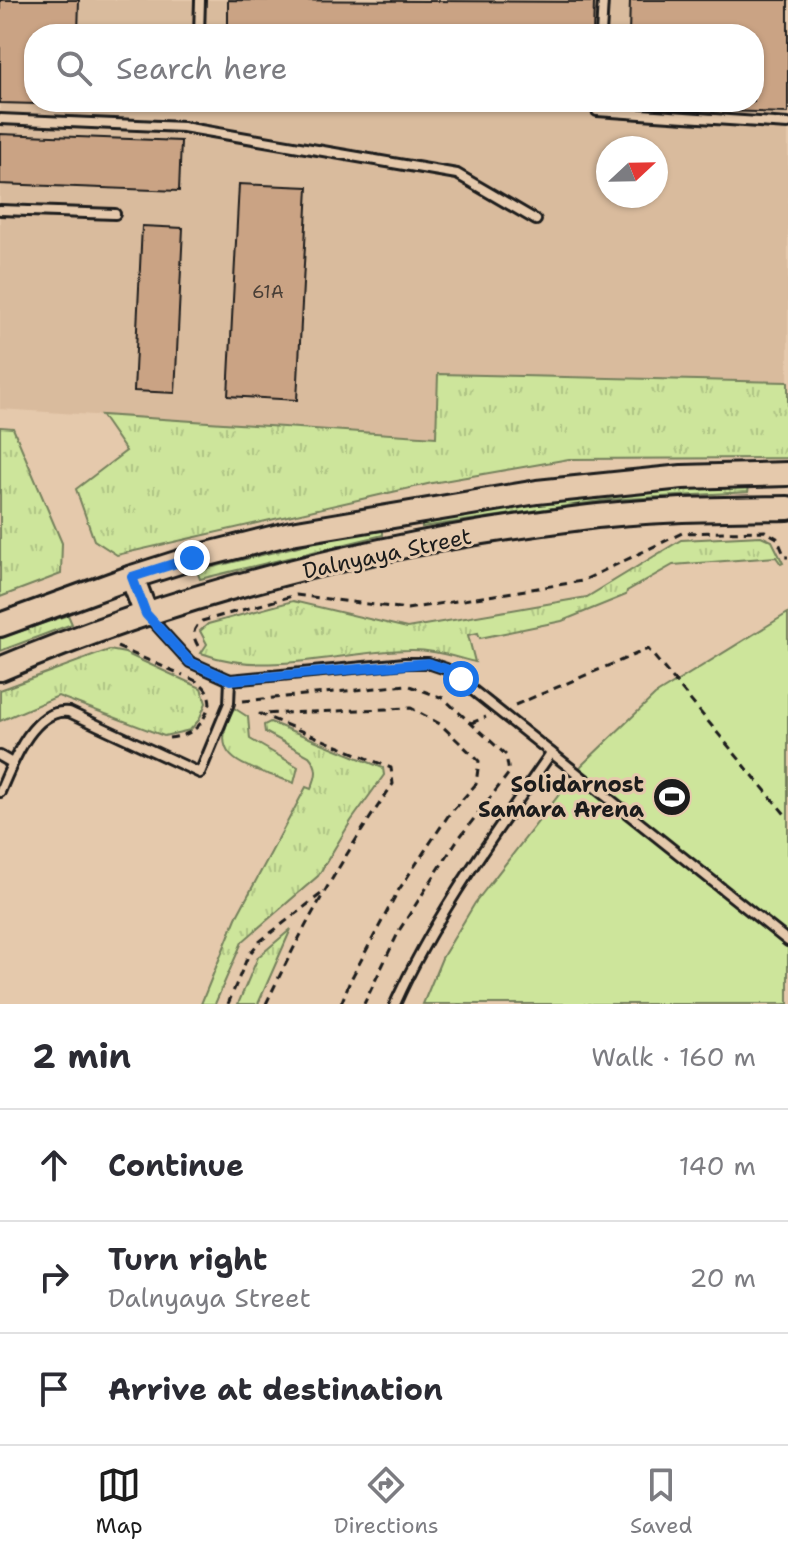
<!DOCTYPE html>
<html lang="en">
<head>
<meta charset="utf-8">
<style>
	body { margin:0; font-family:"Shantell Sans",sans-serif; background:#f7f7f7; color:#2b2b33 }
	.compass { position:absolute; left:596px; top:136px; width:72px; height:72px; border-radius:50%; background:#fff; box-shadow:0 2px 6px #0004; rotate:68deg }
	.stop { position:absolute; width:24px; height:24px; margin:-18px; border:6px solid #1a73e8; border-radius:50%; background:#fff }
	.stop.end { background:#1a73e8; border-color:#fff; box-shadow:0 2px 8px #0008 }
	.list { margin:0; padding:0; list-style:none }
	h2 { display:flex; justify-content:space-between; align-items:center; height:104px; margin:0; padding:0 32px; font-size:34px }
	h2 small { font-size:26px; font-weight:400; color:#7c7c81 }
	.list li { display:grid; grid-template-columns:52px 1fr auto; gap:24px; align-items:center; box-sizing:border-box; height:112px; padding:0 32px; border-top:2px solid #e1e1e2 }
	.list b { display:block; font-size:30px; white-space:nowrap }
	.list p { margin:0; font-size:26px; white-space:nowrap; color:#7c7c81 }
	.list em { font-size:26px; font-style:normal; color:#7c7c81 }
	.icon { flex:none; width:44px; height:44px; fill:none; stroke:currentColor; stroke-width:2; stroke-linecap:round; stroke-linejoin:round }
	.map { position:relative; flex:none; width:788px; height:1004px; overflow:hidden }
	.search { position:absolute; background:#fff; box-shadow:0 2px 6px #0004; left:24px; right:24px; top:24px; height:88px; display:flex; align-items:center; gap:20px; box-sizing:border-box; padding:0 28px; border-radius:32px; color:#7c7c81; font-size:30px }
	.sheet { height:440px; background:#fff }
	nav { display:flex; justify-content:space-around; align-items:center; box-sizing:border-box; height:112px; border-top:2px solid #e1e1e2; background:#fff; font-size:22px; color:#7c7c81 }
	nav a { display:grid; justify-items:center; gap:4px }
	nav .on { color:#1c1c1c }
	.map>svg:first-child { display:block }
</style>
</head>
<body>
<div class="map">
<svg width="788" height="1004" viewBox="0 0 788 1004">
	<defs>
		<pattern id="grass-tufts" width="24" height="20" patternUnits="userSpaceOnUse" patternTransform="scale(2)"><rect width="24" height="20" fill="#cde59b"/><path d="M3 7l-1-3M5 7V3M7 7l1-3M15 17l-1-3M17 17v-4M19 17l1-3" fill="none" stroke="#afc485"/></pattern>
	</defs>
	<rect width="100%" height="100%" fill="#e5c9ac"/>
	<filter id="ink" filterUnits="userSpaceOnUse"><feTurbulence type="fractalNoise" baseFrequency=".0125" numOctaves="2"/><feDisplacementMap in="SourceGraphic" scale="16" xChannelSelector="R" yChannelSelector="G"/><feConvolveMatrix kernelMatrix="1 2 1 2 8 2 1 2 1" color-interpolation-filters="sRGB"/></filter>
	<g filter="url(#ink)">
		<!-- built -->
		<path fill="#d9bb9d" fill-rule="evenodd" d="M0 0H788V381L438 374 437 437 0 409ZM34 34H754V102H34ZM608 148H656V196H608Z"/>
		<!-- grass -->
		<g fill="url(#grass-tufts)" stroke="#74805c" stroke-width="2">
			<path d="M438 374 788 382V458L569 459 432 483 117 555 94 540 76 489 126 451 101 415 436 437Z"/>
			<path d="M0 427 13 428 62 543 61 574 0 597Z"/>
			<path d="M750 482 748 492 608 500 422 527V517L513 503Z"/>
			<path d="M383 525V535L200 579 197 571Z"/>
			<path d="M761 536 772 541 783 563 781 564 776 557 673 565 627 591 626 595 562 621 480 638 478 633 468 635 475 662C454 657 431 649 409 650 340 651 268 678 201 653L207 644 200 631 208 624 293 601 407 628 587 597 681 540Z"/>
			<path d="M68 615 72 624 0 651V638Z"/>
			<path d="M109 650 125 653 201 688 206 703 199 720 190 730 164 736 58 696 0 721V690Z"/>
			<path d="M234 708 248 717 250 739 298 767 294 783C253 767 202 764 234 708Z"/>
			<path d="M270 722 383 768 384 775 351 821 318 876 242 942 215 1004H201L236 918 306 787 311 789C317 776 319 767 309 756L265 732 264 725Z"/>
			<path d="M291 929 258 1004H238L258 957Z"/>
		</g>
		<!-- garden -->
		<path fill="#cde59b" stroke="#74805c" stroke-width="2" d="M788 613V1004H423L442 958 475 903 582 765 655 695Z"/>
		<!-- building -->
		<g fill="#caa384" stroke="#1c1c1c" stroke-width="2">
			<path d="M0 0H79L78 34H34V102H76V105L0 103Z"/>
			<path d="M228 0 594 2 593 34H228Z"/>
			<path d="M630 0H788V113L627 108V102H754V34H629Z"/>
			<path d="M0 134 181 141 179 191 0 184Z"/>
			<path d="M239 184 308 187 297 400 228 396Z"/>
			<path d="M142 226 183 228 175 393 134 391Z"/>
		</g>
		<g fill="none" stroke-linecap="round" stroke-linejoin="round">
			<!-- service casing -->
			<g stroke="#1c1c1c" stroke-width="14">
				<g id="service">
					<path d="M199 34 200 0"/>
					<path d="M601 34 603 0"/>
					<path d="M597 102V111L788 124"/>
					<path d="M0 119 183 127 457 174 536 220"/>
					<path d="M0 210 115 214"/>
					<path d="M149 617 190 662 230 680 405 663H428L446 669 788 941"/>
					<path d="M0 756 12 763"/>
					<path d="M0 792C12 764 33 707 69 712L200 773 229 703 230 680"/>
					<path d="M395 1004C436 913 494 835 551 753"/>
				</g>
			</g>
			<!-- secondary casing -->
			<g stroke="#1c1c1c" stroke-width="28">
				<g id="secondary">
					<path d="M132 577 146 614"/>
					<path d="M0 625 132 577 192 558 291 533 537 492 682 477 788 474"/>
					<path d="M0 669C184 591 384 542 581 518 649 509 720 509 788 508"/>
				</g>
			</g>
			<!-- path -->
			<g stroke="#1c1c1c" stroke-width="3" stroke-dasharray="8 6" stroke-linecap="butt">
				<path d="M198 646C192 635 192 629 202 621L296 595 407 609 582 581 682 533 765 531 777 538 785 557H788"/>
				<path d="M117 647 183 675"/>
				<path d="M190 678C203 684 209 689 210 704H215"/>
				<path d="M243 701 407 685 443 698 506 755 509 773 456 842 400 929 364 1004"/>
				<path d="M515 705 648 649 788 818"/>
				<path d="M471 723 486 717"/>
				<path d="M169 738C193 735 202 727 210 704"/>
				<path d="M228 1004 248 956 259 942 321 894"/>
				<path d="M266 1004C304 924 343 856 393 784L391 768 260 714 411 708 440 724 479 761 476 784 448 816 398 891 350 981 341 1004"/>
			</g>
			<!-- service -->
			<use href="#service" stroke="#e5c9ac" stroke-width="8"/>
			<!-- secondary -->
			<use href="#secondary" stroke="#e5c9ac" stroke-width="22"/>
		</g>
	</g>
	<g fill="none" stroke-linecap="round" stroke-linejoin="round" filter="url(#ink)">
		<!-- route -->
		<path stroke="#1a73e8" stroke-width="10" d="M192 558 132 577 146 614 190 662 230 680 428 663 446 669 461 679"/>
	</g>
	<!-- icons -->
	<defs>
		<g id="stadium-disc" transform="scale(2)"><circle r="9.5" fill="#1c1c1c" stroke="#e5c9ac"/><path d="M0-5a6.5 5 0 1 0 0 10a6.5 5 0 1 0 0-10ZM-3.5-1.8h7v3.6h-7Z" fill="#fff"/></g>
	</defs>
	<g fill-rule="evenodd">
		<use href="#stadium-disc" x="672" y="797"/>
	</g>
	<g text-anchor="middle" stroke-width="6" stroke-linejoin="round" paint-order="stroke">
		<!-- number labels -->
		<g font-size="18" fill="#483e36">
			<text x="268" y="298">61А</text>
		</g>
		<!-- street labels -->
		<g font-size="22" fill="#1c1c1c" stroke="#e5c9ac">
			<text transform="translate(387 553) rotate(-12)" y="8">Dalnyaya Street</text>
		</g>
		<!-- poi labels -->
		<g font-size="22" font-weight="bold" fill="#1c1c1c" stroke="#e5c9ac" text-anchor="end">
			<text x="644" y="792">Solidarnost<tspan x="644" dy="25">Samara Arena</tspan></text>
		</g>
	</g>
</svg>
<svg class="compass" viewBox="-18 -18 36 36"><path d="M0-13l5 13h-10z" fill="#e53935"/><path d="M0 13l5-13h-10z" fill="#7c7c81"/></svg>
<div class="stop" style="left:461px;top:679px"></div>
<div class="stop end" style="left:192px;top:558px"></div>
<div class="search"><svg class="icon" aria-label="search" viewBox="0 0 24 24"><circle cx="10" cy="10" r="6"/><path d="M15 15l6 6"/></svg>Search here</div>
</div>
<section class="sheet">
<h2>2 min<small>Walk · 160 m</small></h2>
<ul class="list">
<li><svg class="icon" aria-label="ahead" viewBox="0 0 24 24"><path d="M12 20V5M6 11l6-6 6 6"/></svg><div><b>Continue</b></div><em>140 m</em></li>
<li><svg class="icon" aria-label="right" viewBox="0 0 24 24"><path d="M7 20v-9h11M14 6l5 5-5 5"/></svg><div><b>Turn right</b><p>Dalnyaya Street</p></div><em>20 m</em></li>
<li><svg class="icon" aria-label="arrive" viewBox="0 0 24 24"><path d="M6 21V4h12l-3 4 3 4H6"/></svg><div><b>Arrive at destination</b></div></li>
</ul>
</section>
<nav>
<a class="on"><svg class="icon" aria-label="map" viewBox="0 0 24 24"><path d="M3 6l6-2 6 2 6-2v14l-6 2-6-2-6 2zM9 4v14M15 6v14"/></svg>Map</a>
<a><svg class="icon" aria-label="directions" viewBox="0 0 24 24"><path d="M12 3l9 9-9 9-9-9zM9 14v-3h6M13 9l2 2-2 2"/></svg>Directions</a>
<a><svg class="icon" aria-label="saved" viewBox="0 0 24 24"><path d="M7 4h10v16l-5-4-5 4z"/></svg>Saved</a>
</nav>
</body>
</html>
